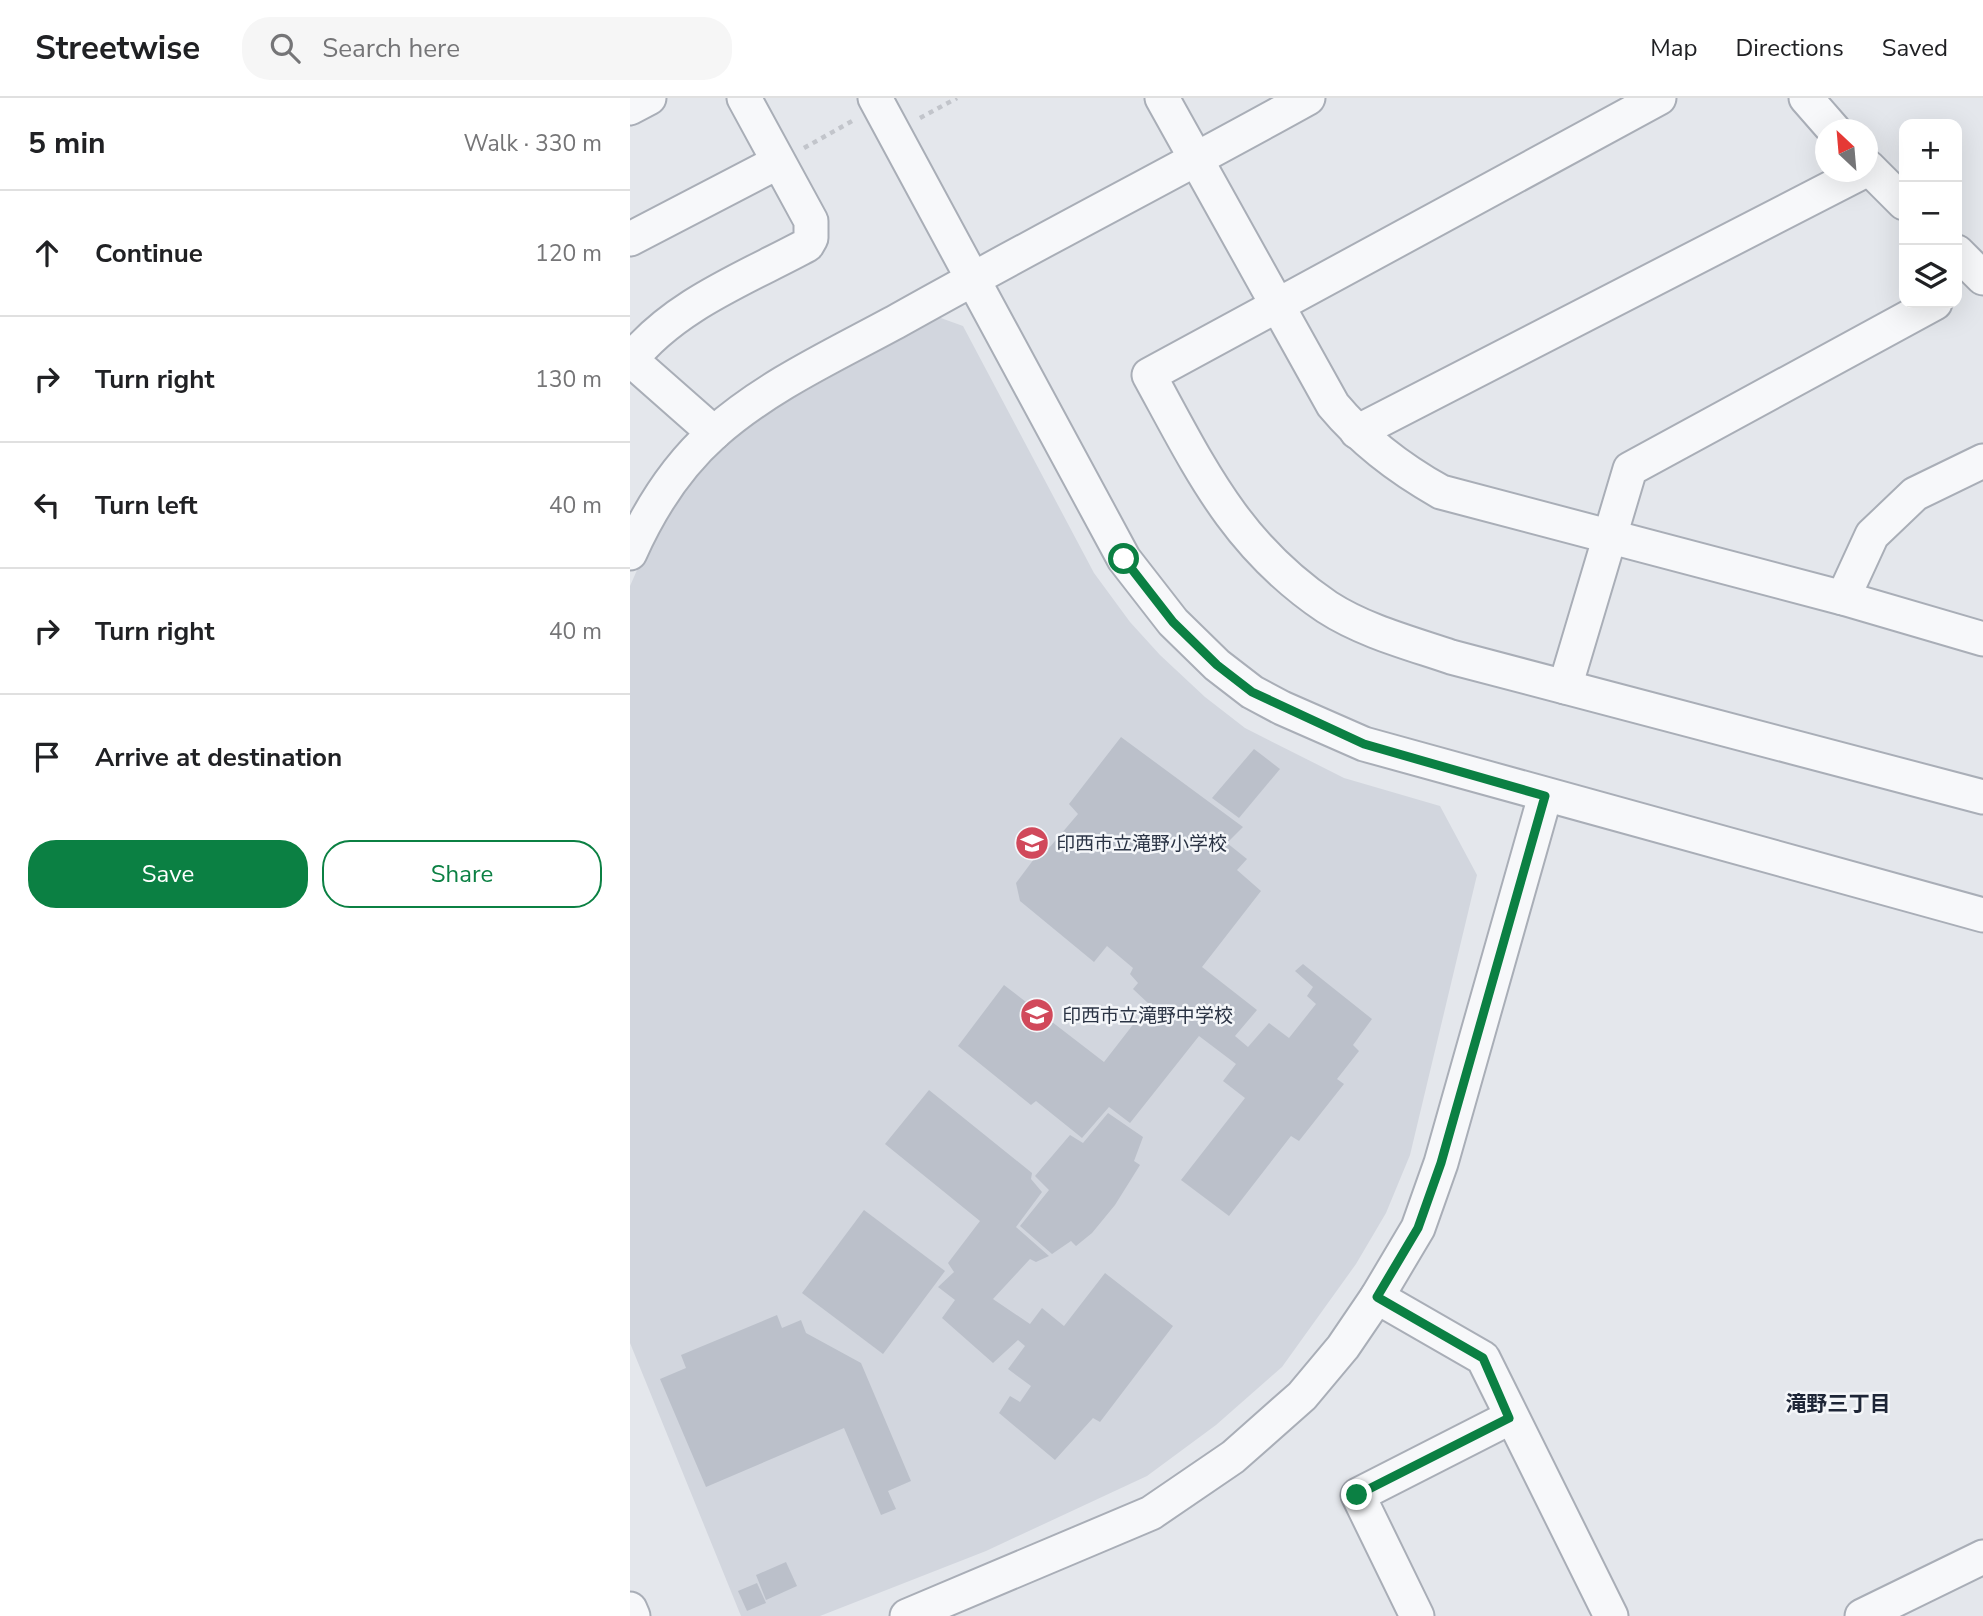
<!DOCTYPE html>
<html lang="en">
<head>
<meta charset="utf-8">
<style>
	body { margin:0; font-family:"Nunito Sans","Noto Sans JP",sans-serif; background:#f6f6f6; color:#202124 }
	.controls { position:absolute; right:21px; top:21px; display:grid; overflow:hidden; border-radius:14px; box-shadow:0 7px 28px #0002 }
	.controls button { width:63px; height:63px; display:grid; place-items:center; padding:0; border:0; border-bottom:2px solid #e0e0e0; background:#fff; color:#202124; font:35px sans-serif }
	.compass { position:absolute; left:1185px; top:21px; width:63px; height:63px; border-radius:50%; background:#fff; box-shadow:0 7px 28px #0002; rotate:334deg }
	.stop { position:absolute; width:21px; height:21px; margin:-16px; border:5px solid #0b8043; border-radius:50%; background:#fff }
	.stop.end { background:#0b8043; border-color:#fff; box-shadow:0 2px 7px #0008 }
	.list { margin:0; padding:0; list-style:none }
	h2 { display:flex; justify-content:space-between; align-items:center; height:91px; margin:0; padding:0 28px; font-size:30px }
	h2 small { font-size:23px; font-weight:400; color:#757577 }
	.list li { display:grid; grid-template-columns:46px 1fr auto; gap:21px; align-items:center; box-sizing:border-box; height:126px; padding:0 28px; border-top:2px solid #e0e0e0 }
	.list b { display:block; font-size:26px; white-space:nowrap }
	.list em { font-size:23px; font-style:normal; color:#757577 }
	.actions { display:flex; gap:14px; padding:21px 28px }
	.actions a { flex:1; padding:16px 0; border:2px solid #0b8043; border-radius:28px; text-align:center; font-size:24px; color:#0b8043 }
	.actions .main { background:#0b8043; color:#fff }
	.icon { flex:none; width:38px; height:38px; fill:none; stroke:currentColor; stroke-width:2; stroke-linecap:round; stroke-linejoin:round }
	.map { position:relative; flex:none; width:1353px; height:1518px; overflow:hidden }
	header { display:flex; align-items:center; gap:42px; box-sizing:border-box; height:98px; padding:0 35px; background:#fff; border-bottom:2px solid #e0e0e0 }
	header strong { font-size:33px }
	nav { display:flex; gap:38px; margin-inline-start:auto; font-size:24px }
	.search { width:490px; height:63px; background:#f6f6f6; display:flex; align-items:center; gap:18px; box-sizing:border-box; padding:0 24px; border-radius:28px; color:#757577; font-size:26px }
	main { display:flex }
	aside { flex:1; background:#fff }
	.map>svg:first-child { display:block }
</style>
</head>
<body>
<header>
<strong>Streetwise</strong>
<div class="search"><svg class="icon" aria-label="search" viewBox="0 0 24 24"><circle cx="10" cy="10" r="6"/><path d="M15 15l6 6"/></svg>Search here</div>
<nav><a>Map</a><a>Directions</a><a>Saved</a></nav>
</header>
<main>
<aside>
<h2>5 min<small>Walk · 330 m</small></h2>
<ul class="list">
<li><svg class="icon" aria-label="ahead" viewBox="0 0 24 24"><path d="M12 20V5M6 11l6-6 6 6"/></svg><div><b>Continue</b></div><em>120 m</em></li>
<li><svg class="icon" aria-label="right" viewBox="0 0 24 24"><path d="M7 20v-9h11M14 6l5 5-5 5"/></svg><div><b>Turn right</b></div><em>130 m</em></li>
<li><svg class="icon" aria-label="left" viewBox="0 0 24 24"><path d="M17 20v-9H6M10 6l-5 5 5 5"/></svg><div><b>Turn left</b></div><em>40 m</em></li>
<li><svg class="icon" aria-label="right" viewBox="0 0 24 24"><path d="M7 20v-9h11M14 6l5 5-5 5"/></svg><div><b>Turn right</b></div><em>40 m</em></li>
<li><svg class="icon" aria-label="arrive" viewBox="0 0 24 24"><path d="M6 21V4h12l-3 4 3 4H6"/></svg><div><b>Arrive at destination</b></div></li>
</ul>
<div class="actions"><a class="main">Save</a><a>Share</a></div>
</aside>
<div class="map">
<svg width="1353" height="1518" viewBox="0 0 1353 1518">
	<rect width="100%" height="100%" fill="#e4e7ec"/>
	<!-- built -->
	<path fill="#d2d6de" d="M308 219 333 228 464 475 500 524 530 557 575 599 615 630 714 680 810 708 847 777 780 1057 756 1115 726 1166 652 1269 586 1327 517 1378 356 1453 190 1518H111L0 1245V488L30 420 82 358 100 342 142 312Z"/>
	<!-- building -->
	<g fill="#bbc0ca">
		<path d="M491 639 613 729 597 745 617 761 607 772 631 793 572 869 627 912 605 938 618 949 639 925 659 940 686 906 677 898 683 889 665 873 673 866 742 921 723 947 729 953 707 981 714 986 669 1043 661 1038 599 1118 551 1082 615 1000 593 983 606 966 569 938 500 1025 479 1009 452 1040 406 1003 401 1007 328 948 374 887 474 964 519 906 503 891 508 885 500 876 503 870 477 848 464 864 390 803 386 785 413 749 419 750 448 716 439 706Z"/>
		<path d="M624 651 650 671 609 720 582 700Z"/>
		<path d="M299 992 402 1075 401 1081 412 1094 386 1129 419 1158 406 1164 400 1161 363 1201 400 1226 412 1210 434 1228 475 1175 543 1228 470 1324 463 1320 425 1362 369 1315 380 1298 390 1304 401 1288 378 1271 395 1248 388 1242 363 1265 312 1220 325 1202 308 1189 324 1174 318 1165 350 1123 255 1046Z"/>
		<path d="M478 1015 513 1039 504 1063 510 1067 485 1107 462 1135 446 1148 441 1143 422 1156 390 1128 419 1092 405 1078 440 1037 453 1045Z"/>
		<path d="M234 1112 315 1173 253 1256 172 1195Z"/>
		<path d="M147 1217 152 1230 171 1222 176 1235 231 1265 281 1383 258 1393 266 1411 251 1417 214 1330 76 1389 30 1281 56 1270 51 1257Z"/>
		<path d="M156 1464 167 1488 136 1502 126 1477Z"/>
		<path d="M127 1485 136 1505 117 1513 108 1493Z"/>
	</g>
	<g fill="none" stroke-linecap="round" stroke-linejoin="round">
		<!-- minor casing -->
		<g stroke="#a9aeb7" stroke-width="37">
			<g id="minor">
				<path d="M245 0 494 461 543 524 587 567 622 594 652 610 734 646 1353 817"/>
				<path d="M532 0 703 307C733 343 770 371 811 394L1213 500 1353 541"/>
				<path d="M1029 0 519 277C570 370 605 447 697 509 734 533 780 545 821 559L1353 699"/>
				<path d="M1176 0 1204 32"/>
				<path d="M0 10 19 0"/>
				<path d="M1238 69 1274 105"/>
				<path d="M0 141 148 64"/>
				<path d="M1327 154 1353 180"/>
				<path d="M0 261 84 335"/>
				<path d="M0 263C44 207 116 180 177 147L181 140V123L114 0"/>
				<path d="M727 334 1232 74"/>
				<path d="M0 455C20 410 47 368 84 335 138 287 207 256 269 222 404 146 543 75 678 0"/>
				<path d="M1213 500 1242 437 1285 396 1353 363"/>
				<path d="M935 589 1000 371 1305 205"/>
				<path d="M747 1199 853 1260 981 1518"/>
				<path d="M0 1511 3 1518"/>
				<path d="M277 1518 521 1415 603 1359 672 1298 713 1249 747 1199 788 1130 811 1065 915 698"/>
				<path d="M787 1518 728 1397 879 1320"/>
				<path d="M1232 1518 1353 1459"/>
			</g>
		</g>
		<!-- path -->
		<g stroke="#c2c5cb" stroke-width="4.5" stroke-dasharray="5 5" stroke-linecap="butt">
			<path d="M290 20 327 0"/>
			<path d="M174 50 224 22"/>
		</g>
		<!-- minor -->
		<use href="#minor" stroke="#f7f8fa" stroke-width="33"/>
	</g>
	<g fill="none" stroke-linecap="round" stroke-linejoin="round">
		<!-- route -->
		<path stroke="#0b8043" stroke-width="9" d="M494 461 543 524 587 567 622 594 734 646 915 698 811 1065 788 1130 747 1199 853 1260 879 1320 727 1397"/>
	</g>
	<!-- icons -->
	<defs>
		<g id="school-disc" transform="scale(1.75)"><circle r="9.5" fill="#d1495b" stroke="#f4f6f9"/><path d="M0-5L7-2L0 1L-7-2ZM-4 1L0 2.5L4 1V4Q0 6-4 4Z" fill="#fff"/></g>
	</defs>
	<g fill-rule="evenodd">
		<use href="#school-disc" x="402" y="745"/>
		<use href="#school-disc" x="407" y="917"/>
	</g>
	<g text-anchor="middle" stroke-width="5" stroke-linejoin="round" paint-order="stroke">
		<!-- poi labels -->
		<g font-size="19" fill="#2b3445" stroke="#f4f6f9" text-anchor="start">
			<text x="426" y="752">印西市立滝野小学校</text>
			<text x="432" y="924">印西市立滝野中学校</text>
		</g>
		<!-- neighbourhood labels -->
		<g font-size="21" font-weight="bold" fill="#1d2536" stroke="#f4f6f9">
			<text x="1208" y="1313">滝野三丁目</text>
		</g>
	</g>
</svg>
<div class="controls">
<button>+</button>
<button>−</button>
<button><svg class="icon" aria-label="layers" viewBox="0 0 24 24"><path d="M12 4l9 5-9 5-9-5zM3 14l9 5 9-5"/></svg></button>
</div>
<svg class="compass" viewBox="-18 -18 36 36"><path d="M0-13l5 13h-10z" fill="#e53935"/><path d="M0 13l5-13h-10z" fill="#757577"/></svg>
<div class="stop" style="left:494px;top:461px"></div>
<div class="stop end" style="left:727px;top:1397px"></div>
</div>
</main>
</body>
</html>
